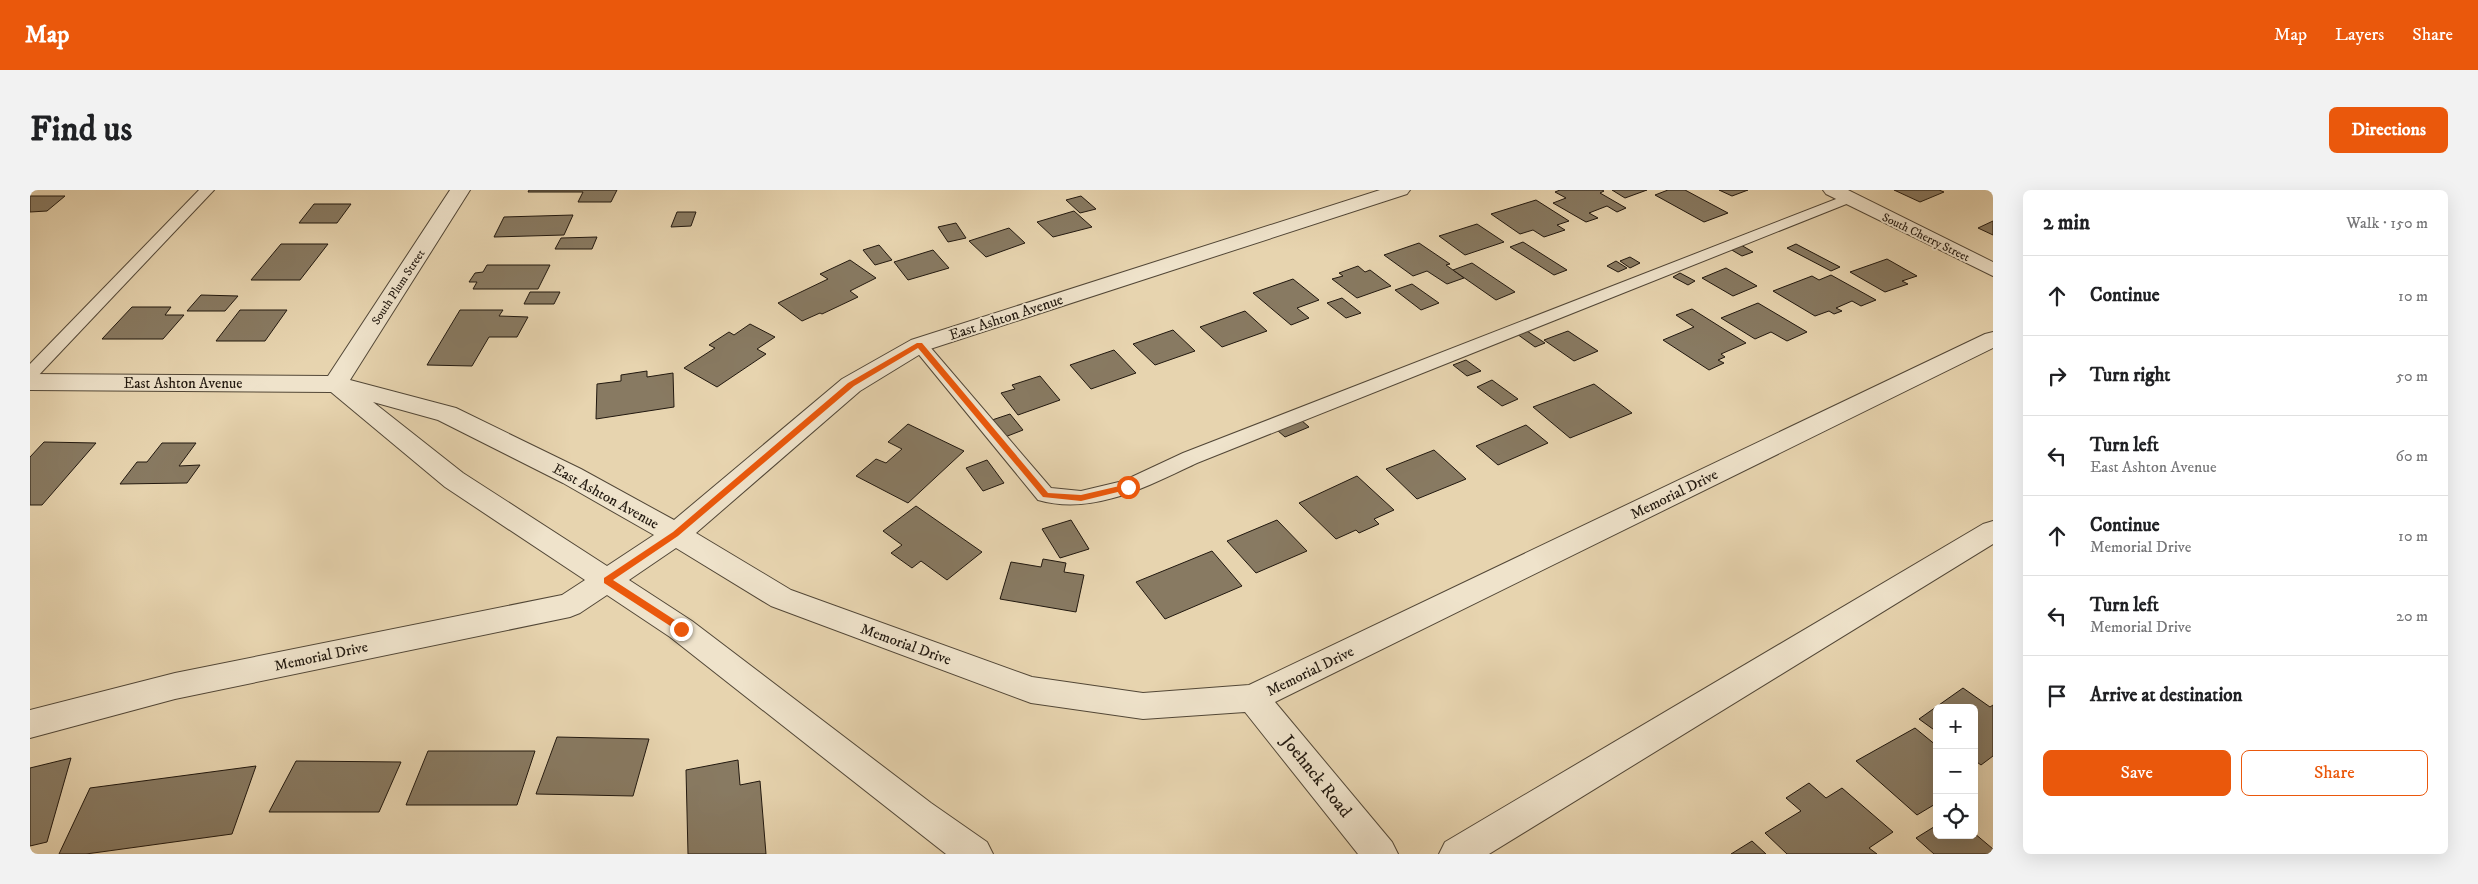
<!DOCTYPE html>
<html lang="en">
<head>
<meta charset="utf-8">
<style>
	body { margin:0; font-family:"IM FELL DW Pica",serif; background:#f2f2f2; color:#202124 }
	.controls { position:absolute; right:15px; bottom:15px; display:grid; overflow:hidden; border-radius:8px; box-shadow:0 5px 20px #0002 }
	.controls button { width:45px; height:45px; display:grid; place-items:center; padding:0; border:0; border-bottom:1px solid #e0e0e0; background:#fff; color:#202124; font:25px sans-serif }
	.stop { position:absolute; width:15px; height:15px; margin:-11px; border:4px solid #ea580c; border-radius:50%; background:#fff }
	.stop.end { background:#ea580c; border-color:#fff; box-shadow:0 1px 5px #0008 }
	.list { margin:0; padding:0; list-style:none }
	h2 { display:flex; justify-content:space-between; align-items:center; height:65px; margin:0; padding:0 20px; font-size:21px }
	h2 small { font-size:16px; font-weight:400; color:#757577 }
	.list li { display:grid; grid-template-columns:32px 1fr auto; gap:15px; align-items:center; box-sizing:border-box; height:80px; padding:0 20px; border-top:1px solid #e0e0e0 }
	.list b { display:block; font-size:19px; white-space:nowrap }
	.list p { margin:0; font-size:16px; white-space:nowrap; color:#757577 }
	.list em { font-size:16px; font-style:normal; color:#757577 }
	.actions { display:flex; gap:10px; padding:15px 20px }
	.actions a { flex:1; padding:11px 0; border:1px solid #ea580c; border-radius:8px; text-align:center; font-size:18px; color:#ea580c }
	.actions .main { background:#ea580c; color:#fff }
	.icon { flex:none; width:28px; height:28px; fill:none; stroke:currentColor; stroke-width:2; stroke-linecap:round; stroke-linejoin:round }
	.map { position:relative; flex:none; width:1963px; height:664px; overflow:hidden; border-radius:8px }
	header { display:flex; align-items:center; gap:30px; box-sizing:border-box; height:70px; padding:0 25px; background:#ea580c; color:#fff }
	header strong { font-size:24px }
	nav { display:flex; gap:28px; margin-inline-start:auto; font-size:18px }
	.intro { display:flex; align-items:center; justify-content:space-between; box-sizing:border-box; height:120px; padding:0 30px }
	h1 { margin:0; font-size:35px }
	.button { padding:12px 22px; border-radius:8px; background:#ea580c; color:#fff; font-size:18px; font-weight:700 }
	main { display:flex; gap:30px; padding:0 30px }
	aside { flex:1; background:#fff; border-radius:8px; box-shadow:0 5px 20px #0002 }
	.map>svg:first-child { display:block }
</style>
</head>
<body>
<header>
<strong>Map</strong>
<nav><a>Map</a><a>Layers</a><a>Share</a></nav>
</header>
<div class="intro"><h1>Find us</h1><a class="button">Directions</a></div>
<main>
<div class="map">
<svg width="1963" height="664" viewBox="0 0 1963 664">
	<rect width="100%" height="100%" fill="#e7d4af"/>
	<filter id="stains"><feTurbulence type="fractalNoise" baseFrequency=".004" numOctaves="4"/><feColorMatrix values="0 0 0 0 .2 0 0 0 0 .09 0 0 0 0 .02 0 0 0 .5 -.17"/></filter>
	<radialGradient id="worn" r=".72"><stop offset=".6" stop-color="#630" stop-opacity="0"/><stop offset="1" stop-color="#630" stop-opacity=".3"/></radialGradient>
	<!-- building -->
	<g fill="#887a62" stroke="#21180f">
		<path d="M499 0H587L581 12H548L553 2H498Z"/>
		<path d="M1530 0H1572L1574 1 1570 3 1596 18 1587 22 1577 16 1559 23 1568 28 1556 32 1523 13 1536 8 1525 2Z"/>
		<path d="M1582 0H1617L1595 8Z"/>
		<path d="M1638 0H1655L1698 23 1674 32 1625 5Z"/>
		<path d="M1689 0H1718L1702 6Z"/>
		<path d="M1864 0H1909L1914 2 1890 12Z"/>
		<path d="M0 6H35L17 21 0 22Z"/>
		<path d="M1051 6 1066 19 1050 23 1036 10Z"/>
		<path d="M1506 10 1539 31 1527 35 1535 40 1514 47 1503 40 1490 44 1461 24Z"/>
		<path d="M284 14H321L307 33H269Z"/>
		<path d="M1044 21 1062 37 1023 47 1007 32Z"/>
		<path d="M647 22H666L661 36 641 37Z"/>
		<path d="M543 25 534 45 464 47 474 27Z"/>
		<path d="M1963 31V45L1948 38Z"/>
		<path d="M926 33 936 48 918 52 908 37Z"/>
		<path d="M1447 34 1474 52 1435 65 1409 46Z"/>
		<path d="M979 38 995 53 956 67 939 51Z"/>
		<path d="M567 47 562 59H525L531 48Z"/>
		<path d="M1493 52 1537 80 1524 85 1480 57Z"/>
		<path d="M1389 53 1420 74 1416 75 1434 88 1417 94 1397 81 1383 86 1354 65Z"/>
		<path d="M251 54H298L270 90H221Z"/>
		<path d="M1766 54 1810 77 1801 81 1757 58Z"/>
		<path d="M849 55 862 70 845 75 833 60Z"/>
		<path d="M1711 55 1723 62 1712 66 1700 59Z"/>
		<path d="M903 60 919 78 878 90 864 72Z"/>
		<path d="M1600 67 1610 73 1600 78 1590 71Z"/>
		<path d="M1857 69 1887 86 1872 91 1878 94 1855 102 1820 82Z"/>
		<path d="M820 70 846 88 820 101 828 107 792 124 790 123 772 131 748 113 798 89 790 84Z"/>
		<path d="M1586 71 1597 78 1588 82 1577 76Z"/>
		<path d="M1442 73 1485 102 1466 110 1423 80Z"/>
		<path d="M457 75H520L508 99H443L447 92H439L445 83 453 82Z"/>
		<path d="M1328 76 1335 82 1340 80 1361 96 1327 108 1302 89 1313 86 1309 83Z"/>
		<path d="M1696 78 1727 96 1703 106 1672 88Z"/>
		<path d="M1650 83 1665 91 1658 95 1643 87Z"/>
		<path d="M1801 85 1846 110 1831 116 1822 111 1806 118 1812 121 1804 124 1799 121 1785 126 1743 101 1782 86 1789 90Z"/>
		<path d="M1263 89 1289 110 1267 118 1279 128 1261 135 1223 103Z"/>
		<path d="M1382 94 1409 113 1391 120 1365 100Z"/>
		<path d="M500 102H530L524 114H494Z"/>
		<path d="M171 105 208 106 195 121H157Z"/>
		<path d="M1312 108 1331 123 1316 128 1297 113Z"/>
		<path d="M1728 113 1777 142 1757 151 1741 142 1725 149 1691 128Z"/>
		<path d="M102 117H141L135 125H154L133 149H72Z"/>
		<path d="M1662 119 1716 153 1691 164 1695 167 1688 170 1694 173 1679 180 1633 150 1664 137 1646 125Z"/>
		<path d="M210 120H257L235 151H186Z"/>
		<path d="M430 120H473L469 126 498 127 487 147H459L442 176 397 175Z"/>
		<path d="M1215 121 1237 141 1192 157 1170 137Z"/>
		<path d="M720 134 745 147 727 159 736 164 687 197 654 178 685 158 679 155 699 142 704 145Z"/>
		<path d="M1143 140 1165 161 1125 175 1103 154Z"/>
		<path d="M1497 141 1515 153 1505 157 1487 144Z"/>
		<path d="M1538 141 1568 161 1544 171 1514 150Z"/>
		<path d="M1084 160 1106 183 1061 199 1040 175Z"/>
		<path d="M1436 170 1451 181 1437 186 1423 175Z"/>
		<path d="M617 181V187L643 183 644 217 566 229 567 194 591 191V185Z"/>
		<path d="M1010 186 1030 210 988 225 971 203 985 199 982 195Z"/>
		<path d="M1462 190 1488 209 1472 216 1447 197Z"/>
		<path d="M1564 194 1602 223 1540 248 1503 217Z"/>
		<path d="M980 224 993 240 975 247 962 230Z"/>
		<path d="M1271 230 1279 237 1255 247 1247 240Z"/>
		<path d="M878 234 934 261 878 313 826 286 846 269 856 273 872 259 858 252Z"/>
		<path d="M1496 235 1518 253 1468 275 1446 256Z"/>
		<path d="M14 252 66 253 12 315H0V267Z"/>
		<path d="M132 253H166L149 276 170 275 157 293 90 294 107 272H117Z"/>
		<path d="M1404 260 1436 289 1387 309 1356 279Z"/>
		<path d="M957 270 974 293 953 301 936 278Z"/>
		<path d="M1327 286 1364 320 1344 329 1349 334 1329 343 1326 340 1306 349 1269 313Z"/>
		<path d="M886 316 952 362 917 390 891 371 882 378 861 363 872 355 853 341Z"/>
		<path d="M1041 330 1059 359 1030 368 1012 339Z"/>
		<path d="M1247 330 1277 361 1226 383 1197 351Z"/>
		<path d="M1182 361 1212 396 1135 429 1106 392Z"/>
		<path d="M1013 369 1036 373 1034 382 1054 385 1046 422 970 409 981 372 1011 377Z"/>
		<path d="M1933 498 1960 517 1963 515V566L1951 575 1944 570V518H1907V542L1889 529Z"/>
		<path d="M1885 538 1907 556V613L1887 625 1826 571Z"/>
		<path d="M527 547 619 549 603 606 506 604Z"/>
		<path d="M398 561H505L487 615H376Z"/>
		<path d="M41 568 17 652 0 656V578Z"/>
		<path d="M708 570 710 595 730 591 736 664H658L656 580Z"/>
		<path d="M266 571 371 572 349 622H239Z"/>
		<path d="M226 576 202 644 56 664H29L60 598Z"/>
		<path d="M1779 593 1796 608 1812 598 1863 642 1839 658 1847 664H1757L1735 643 1771 621 1756 608Z"/>
		<path d="M1907 635V645H1944V643L1963 659V664H1904L1886 648Z"/>
		<path d="M1722 651 1736 664H1701Z"/>
	</g>
	<g fill="none" stroke-linecap="round" stroke-linejoin="round">
		<!-- service casing -->
		<g stroke="#524737" stroke-width="2">
			<g id="service">
				<path d="M169 0H184L6 188 0 190V174Z"/>
				<path d="M1819 4 1826 8 1824 11 1167 273C1118 296 1063 326 1008 310L881 155 883 151H895L1021 298 1051 301 1093 291 1153 263Z"/>
			</g>
		</g>
		<!-- minor casing -->
		<g stroke="#524737" stroke-width="2">
			<g id="minor">
				<path d="M420 0H440L320 190 426 218 551 279 644 330 812 189 881 150 1350 0H1380L1377 4 897 160 830 201 666 343 761 400 1002 487 1113 503 1219 495 1955 144 1963 142V158L1245 512 1362 652 1368 664H1328L1215 522 1113 529 1001 513 741 416 646 358 599 390 662 431 901 613 957 652 963 664H916L640 447 577 405 550 423 540 427 145 509 0 548V520L145 483 532 405 555 390 415 297 301 202 0 200V184L298 186ZM343 212 408 230 533 293 624 345 577 376 433 283Z"/>
				<path d="M1963 331V354L1459 664H1409L1415 652 1953 334Z"/>
			</g>
		</g>
		<!-- tertiary casing -->
		<g stroke="#524737" stroke-width="2">
			<path id="tertiary" d="M1793 0H1818L1963 72V86L1796 4Z"/>
		</g>
		<!-- service -->
		<use href="#service" fill="#efe3cb" fill-rule="evenodd"/>
		<!-- minor -->
		<use href="#minor" fill="#efe3cb" fill-rule="evenodd"/>
		<!-- tertiary -->
		<use href="#tertiary" fill="#efe3cb" fill-rule="evenodd"/>
	</g>
	<!-- route -->
	<path fill="#ea580c" d="M887 153H892L1018 303 1051 305 1098 294 1100 295V299L1051 311 1013 307 888 158 824 196 648 346 583 390 654 436V441H648L574 393V388L643 342 818 193Z"/>
	<g text-anchor="middle" stroke-width="4" stroke-linejoin="round" paint-order="stroke">
		<!-- far-street labels -->
		<g font-size="12" fill="#21180f" stroke="#efe3cb">
			<text transform="translate(1896 47) rotate(26)" y="4">South Cherry Street</text>
			<text transform="translate(368 97) rotate(-57)" y="4">South Plum Street</text>
		</g>
		<!-- street labels -->
		<g font-size="15" fill="#21180f" stroke="#efe3cb">
			<text transform="translate(976 127) rotate(-18)" y="5">East Ashton Avenue</text>
			<text x="153" y="198">East Ashton Avenue</text>
			<text transform="translate(1644 304) rotate(-26)" y="5">Memorial Drive</text>
			<text transform="translate(576 306) rotate(29)" y="5">East Ashton Avenue</text>
			<text transform="translate(876 454) rotate(20)" y="5">Memorial Drive</text>
			<text transform="translate(291 466) rotate(-12)" y="5">Memorial Drive</text>
			<text transform="translate(1280 481) rotate(-26)" y="5">Memorial Drive</text>
		</g>
		<!-- near-street labels -->
		<g font-size="18" fill="#21180f" stroke="#efe3cb">
			<text transform="translate(1287 586) rotate(51)" y="6">Joehnck Road</text>
		</g>
	</g>
	<rect width="100%" height="100%" filter="url(#stains)"/>
	<rect width="100%" height="100%" fill="url(#worn)"/>
</svg>
<div class="controls">
<button>+</button>
<button>−</button>
<button><svg class="icon" aria-label="locate" viewBox="0 0 24 24"><circle cx="12" cy="12" r="6"/><path d="M12 2v4M12 18v4M2 12h4M18 12h4"/></svg></button>
</div>
<div class="stop" style="left:1098px;top:297px"></div>
<div class="stop end" style="left:651px;top:439px"></div>
</div>
<aside>
<h2>2 min<small>Walk · 150 m</small></h2>
<ul class="list">
<li><svg class="icon" aria-label="ahead" viewBox="0 0 24 24"><path d="M12 20V5M6 11l6-6 6 6"/></svg><div><b>Continue</b></div><em>10 m</em></li>
<li><svg class="icon" aria-label="right" viewBox="0 0 24 24"><path d="M7 20v-9h11M14 6l5 5-5 5"/></svg><div><b>Turn right</b></div><em>50 m</em></li>
<li><svg class="icon" aria-label="left" viewBox="0 0 24 24"><path d="M17 20v-9H6M10 6l-5 5 5 5"/></svg><div><b>Turn left</b><p>East Ashton Avenue</p></div><em>60 m</em></li>
<li><svg class="icon" aria-label="ahead" viewBox="0 0 24 24"><path d="M12 20V5M6 11l6-6 6 6"/></svg><div><b>Continue</b><p>Memorial Drive</p></div><em>10 m</em></li>
<li><svg class="icon" aria-label="left" viewBox="0 0 24 24"><path d="M17 20v-9H6M10 6l-5 5 5 5"/></svg><div><b>Turn left</b><p>Memorial Drive</p></div><em>20 m</em></li>
<li><svg class="icon" aria-label="arrive" viewBox="0 0 24 24"><path d="M6 21V4h12l-3 4 3 4H6"/></svg><div><b>Arrive at destination</b></div></li>
</ul>
<div class="actions"><a class="main">Save</a><a>Share</a></div>
</aside>
</main>
</body>
</html>
